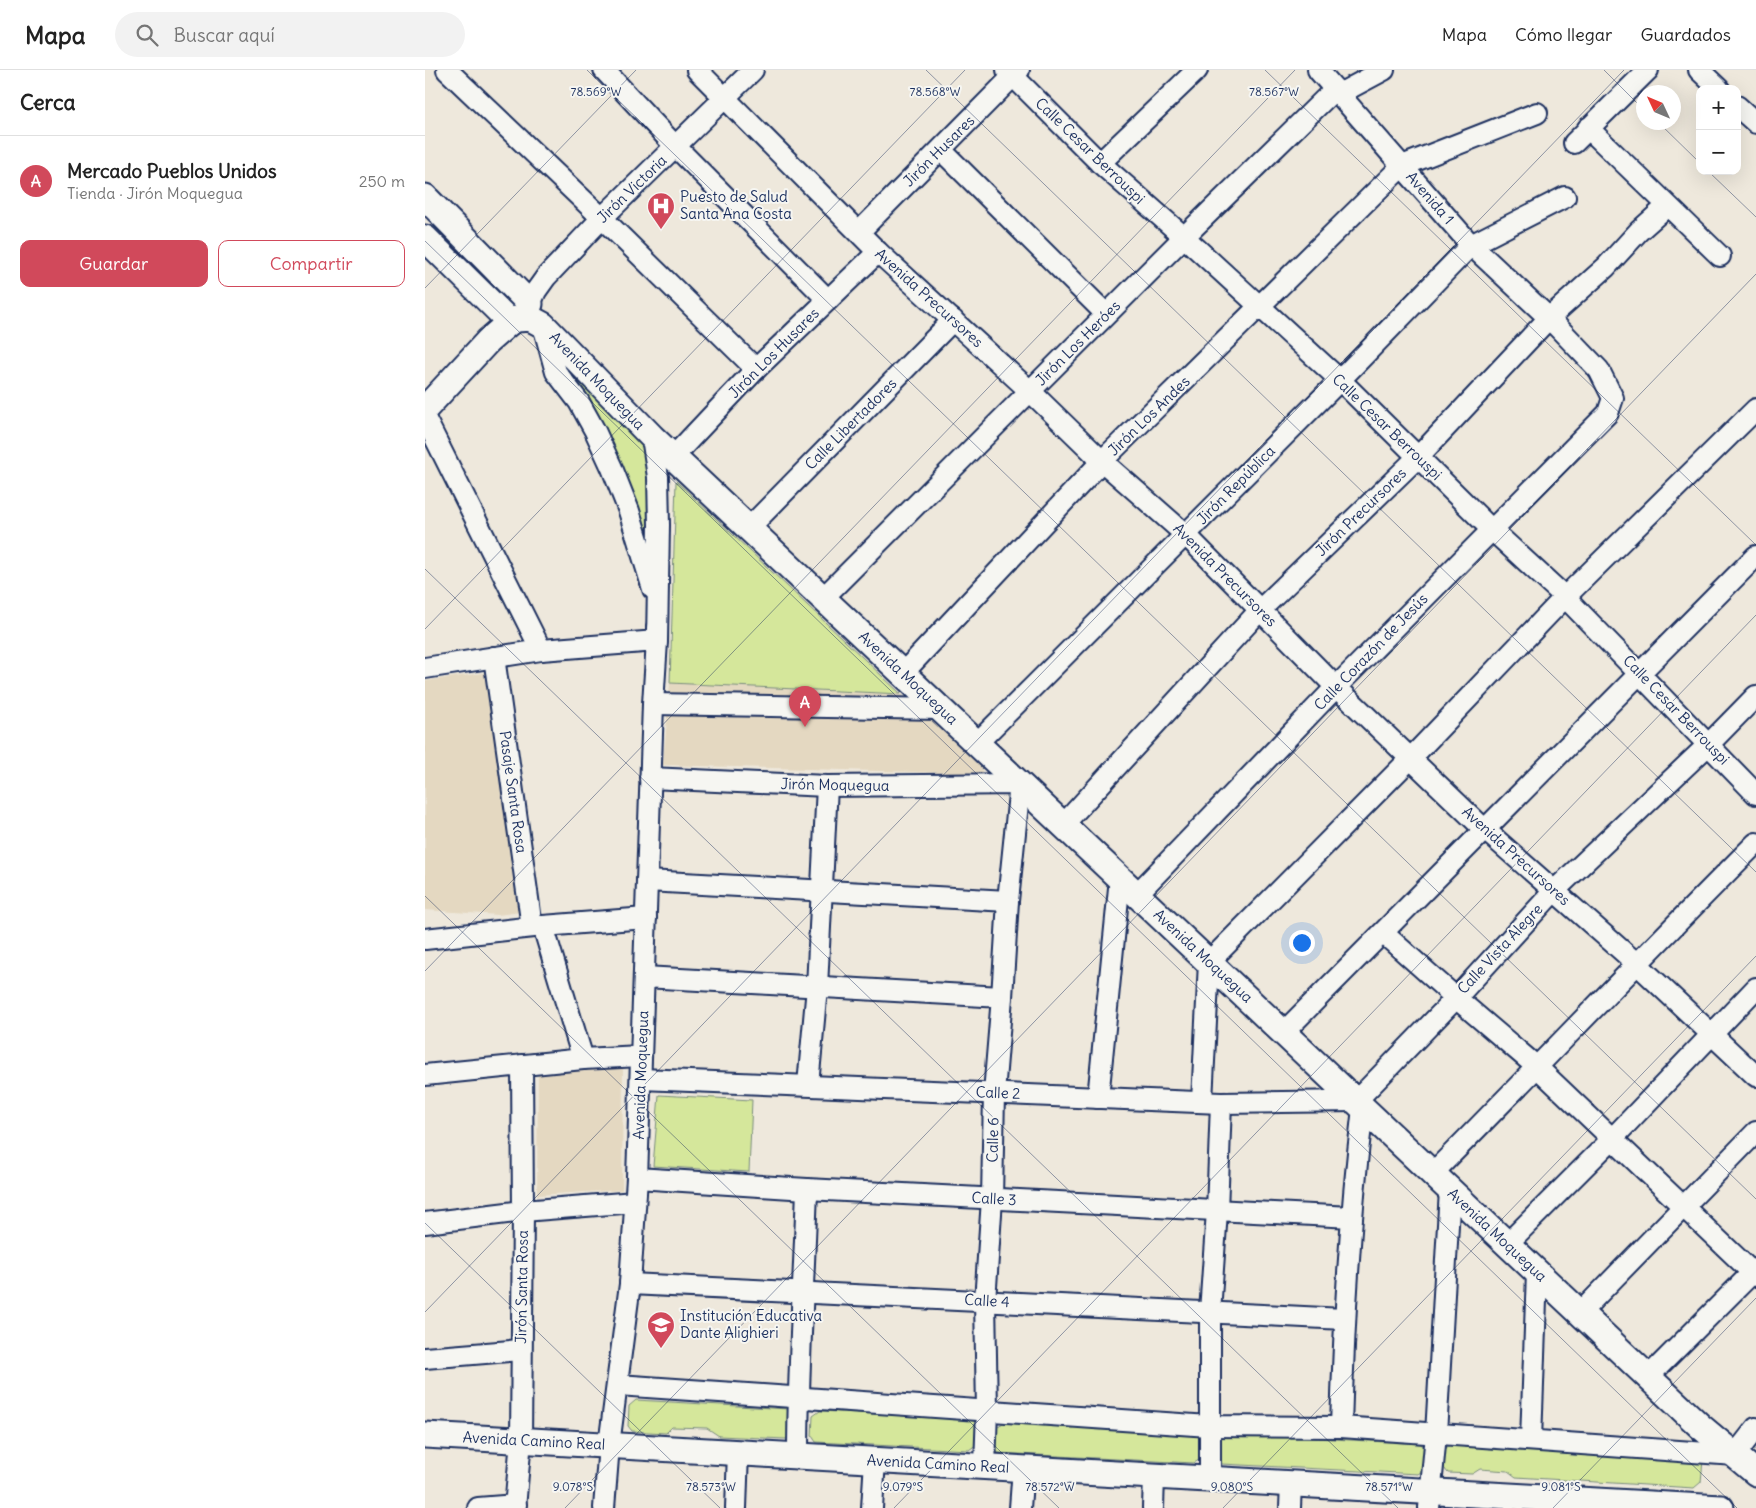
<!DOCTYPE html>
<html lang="es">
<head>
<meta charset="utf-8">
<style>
	body { margin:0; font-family:Delius,sans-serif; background:#f2f2f2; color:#222 }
	.controls { position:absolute; right:15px; top:15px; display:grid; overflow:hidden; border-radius:10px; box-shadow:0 5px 20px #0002 }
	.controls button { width:45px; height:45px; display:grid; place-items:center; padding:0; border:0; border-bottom:1px solid #e0e0e0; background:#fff; color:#222; font:25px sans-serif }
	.compass { position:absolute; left:1211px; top:15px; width:45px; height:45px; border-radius:50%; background:#fff; box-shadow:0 5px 20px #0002; rotate:314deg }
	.you { position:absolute; left:876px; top:872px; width:18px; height:18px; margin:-12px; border:4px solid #fff; border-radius:50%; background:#1a73e8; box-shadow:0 0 0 8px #1a73e833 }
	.badge { display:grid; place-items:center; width:32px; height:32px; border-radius:50%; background:#d1495b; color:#fff; font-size:16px; font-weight:700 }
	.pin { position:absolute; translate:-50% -41px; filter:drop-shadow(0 1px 2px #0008) }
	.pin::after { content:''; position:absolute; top:26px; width:18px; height:15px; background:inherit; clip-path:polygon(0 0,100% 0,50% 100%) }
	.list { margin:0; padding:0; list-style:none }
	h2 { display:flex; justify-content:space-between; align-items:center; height:65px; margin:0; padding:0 20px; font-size:21px }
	h2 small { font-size:16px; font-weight:400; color:#767676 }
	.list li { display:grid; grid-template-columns:32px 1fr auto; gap:15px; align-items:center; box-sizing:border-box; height:90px; padding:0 20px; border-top:1px solid #e0e0e0 }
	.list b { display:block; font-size:19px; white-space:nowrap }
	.list p { margin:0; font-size:16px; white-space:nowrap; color:#767676 }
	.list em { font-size:16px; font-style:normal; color:#767676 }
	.actions { display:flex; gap:10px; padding:15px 20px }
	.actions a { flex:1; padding:11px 0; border:1px solid #d1495b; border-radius:10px; text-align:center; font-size:18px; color:#d1495b }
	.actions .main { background:#d1495b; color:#fff }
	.icon { flex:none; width:28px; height:28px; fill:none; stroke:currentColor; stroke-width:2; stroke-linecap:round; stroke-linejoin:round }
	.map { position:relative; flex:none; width:1331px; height:1438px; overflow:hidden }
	header { display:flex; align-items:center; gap:30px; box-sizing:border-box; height:70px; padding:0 25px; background:#fff; border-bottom:1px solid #e0e0e0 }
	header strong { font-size:24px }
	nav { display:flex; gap:28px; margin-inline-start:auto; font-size:18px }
	.search { width:350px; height:45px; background:#f2f2f2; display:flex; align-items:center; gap:12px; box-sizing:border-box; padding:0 18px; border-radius:28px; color:#767676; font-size:19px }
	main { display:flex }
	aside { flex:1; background:#fff }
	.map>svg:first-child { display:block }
</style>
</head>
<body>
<header>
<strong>Mapa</strong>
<div class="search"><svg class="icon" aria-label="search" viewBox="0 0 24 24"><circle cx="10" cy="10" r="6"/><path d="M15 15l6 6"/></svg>Buscar aquí</div>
<nav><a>Mapa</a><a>Cómo llegar</a><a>Guardados</a></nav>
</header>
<main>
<aside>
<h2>Cerca<small></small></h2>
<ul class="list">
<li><span class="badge">A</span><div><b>Mercado Pueblos Unidos</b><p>Tienda · Jirón Moquegua</p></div><em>250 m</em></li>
</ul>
<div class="actions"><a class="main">Guardar</a><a>Compartir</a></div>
</aside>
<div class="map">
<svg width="1331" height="1438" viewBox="0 0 1331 1438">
	<rect width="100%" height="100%" fill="#eee8dc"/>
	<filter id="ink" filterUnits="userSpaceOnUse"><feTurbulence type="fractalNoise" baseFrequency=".02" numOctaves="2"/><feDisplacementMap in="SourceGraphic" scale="10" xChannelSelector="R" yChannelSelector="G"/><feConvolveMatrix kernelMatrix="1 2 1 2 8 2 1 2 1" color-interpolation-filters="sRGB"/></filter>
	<g filter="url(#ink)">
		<!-- built -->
		<g fill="#e4d8c1">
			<path d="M65 602 95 842 73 845 0 840V611Z"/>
			<path d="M245 613 476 624 558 690 557 704 238 695Z"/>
			<path d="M198 994 197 1120 112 1125 113 999Z"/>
		</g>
		<!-- green -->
		<g fill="#d5e79b" stroke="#788b7c">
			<path d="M144 302 181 336 214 368 224 384 230 414 224 477Z"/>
			<path d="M251 411 476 624 245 613Z"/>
			<path d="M234 1025 327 1030 324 1102 228 1096Z"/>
			<path d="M211 1330 363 1339 368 1345V1364L361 1369 294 1366 282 1358 247 1357 241 1363 207 1361 203 1356 204 1336Z"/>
			<path d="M395 1341 547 1349 552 1355V1374L544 1380 391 1372 387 1366 388 1346Z"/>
			<path d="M578 1353 772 1363 777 1369V1388L769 1393 573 1383 569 1378 570 1358Z"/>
			<path d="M801 1363 996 1374 1001 1380 1000 1399 993 1404 797 1394 792 1388 794 1369Z"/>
			<path d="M1027 1373 1278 1390 1276 1412 1269 1418 1091 1407 1083 1401 1055 1399 1047 1404 1023 1403 1019 1398 1020 1379Z"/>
		</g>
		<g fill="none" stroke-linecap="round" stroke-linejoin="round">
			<!-- minor casing -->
			<g stroke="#1b2f5e" stroke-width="24">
				<g id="minor">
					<path d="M22 0 177 148 331 299"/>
					<path d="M179 0 251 77 403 230"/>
					<path d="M272 0 453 182 605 321 677 391 761 465 911 617 1059 759 1211 893 1331 1006"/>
					<path d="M582 0 675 93 759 167 915 310 1066 459 1140 527 1331 724"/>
					<path d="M1274 0 1294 19"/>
					<path d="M914 24 959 0"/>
					<path d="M1312 36 1331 53"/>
					<path d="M1163 58 1295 186"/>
					<path d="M1149 73 1223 0"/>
					<path d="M516 80 681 244"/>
					<path d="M675 93 772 0"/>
					<path d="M434 162 594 0"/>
					<path d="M105 246V234L111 221 121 207 177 148 328 0"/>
					<path d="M118 255 131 302 154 332 170 361 187 398 204 441 228 519"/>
					<path d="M0 348 116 580"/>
					<path d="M248 387 331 299 453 182"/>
					<path d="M324 458 528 250"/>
					<path d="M398 528 759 167 910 19"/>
					<path d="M69 587 107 857"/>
					<path d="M0 598 116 580 232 571V558"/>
					<path d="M478 603 677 391 977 96 1112 43"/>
					<path d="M228 634 516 639"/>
					<path d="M552 673 915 310 1046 175 1140 127"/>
					<path d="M225 708 402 716 595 714 583 831 577 927 569 1023 567 1129 560 1231 562 1340 560 1396"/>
					<path d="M638 755 835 540 993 387 1124 248 1181 197 1214 161 1242 136"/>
					<path d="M222 811 583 831"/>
					<path d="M712 824 911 617 1183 343 1188 328 1174 300 1124 248 1046 175 893 0"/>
					<path d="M118 856 158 989"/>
					<path d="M958 863 1031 928 1112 997 1331 1206"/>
					<path d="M0 869 118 856 221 848"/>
					<path d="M219 907 577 927"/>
					<path d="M858 963 1331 486"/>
					<path d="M0 1005 158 989 215 986"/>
					<path d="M216 1009 796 1033 931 1031 1031 928 1129 821 1284 674 1331 626"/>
					<path d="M383 1015 392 917 402 716"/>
					<path d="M673 1028 695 808"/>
					<path d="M777 1031 784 892 986 688 1140 527 1331 339"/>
					<path d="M1007 1104C1116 994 1222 882 1331 773"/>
					<path d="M212 1108 382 1119 927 1147"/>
					<path d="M0 1153 98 1141 210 1132"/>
					<path d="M1082 1174 1187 1069 1331 918"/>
					<path d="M205 1214 919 1249"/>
					<path d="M1155 1243 1331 1062"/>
					<path d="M0 1288 96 1280"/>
					<path d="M1223 1307 1331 1199"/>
					<path d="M193 1315 784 1356 916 1357 1310 1385 1331 1358"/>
					<path d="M916 1357C919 1250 925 1145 938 1038"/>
					<path d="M1106 1370 1112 1202"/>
					<path d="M373 1386C373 1297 379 1208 382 1119"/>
					<path d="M785 1409V1242L792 1141 796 1033"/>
					<path d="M53 1438 91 1435"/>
					<path d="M90 1438 96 1370 98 1141 97 995"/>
					<path d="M179 1438 184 1375 205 1214 212 1108 228 634 232 571 234 455 233 407 227 367"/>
					<path d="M311 1438 313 1382"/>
					<path d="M447 1438 450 1390"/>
					<path d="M595 1438 598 1398"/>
					<path d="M728 1438 729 1406"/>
					<path d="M865 1438 866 1413"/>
					<path d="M1004 1438 1011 1364 1025 1120"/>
				</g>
			</g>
			<!-- major casing -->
			<g stroke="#1b2f5e" stroke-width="29">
				<g id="major">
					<path d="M0 127 105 234"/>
					<path d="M0 168 85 252"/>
					<path d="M0 339 63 271 85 252 92 249 105 248 118 255 227 367 1275 1356 1331 1403"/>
					<path d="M0 1365 1296 1438"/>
				</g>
			</g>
			<!-- minor -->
			<use href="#minor" stroke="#f6f6f2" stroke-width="20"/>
			<!-- major -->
			<use href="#major" stroke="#f6f6f2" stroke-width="25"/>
		</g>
	</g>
	<!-- ticks -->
	<path fill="none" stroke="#1b2f5e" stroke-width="1" stroke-opacity="0.45" d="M162 0 1331 1129M501 0 1331 802M840 0 1331 475M1179 0 1218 39M1233 52 1275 93M1283 101 1331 147M0 171 1312 1438M0 218 211 0M0 499 973 1438M0 559 540 0M0 826 634 1438M0 901 870 0M0 1153 295 1438M0 1242 1199 0M140 1438 1331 204M469 1438 1331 545M798 1438 1331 886M1128 1438 1331 1228"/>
	<!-- icons -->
	<defs>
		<g id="hospital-pin" transform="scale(1.4375)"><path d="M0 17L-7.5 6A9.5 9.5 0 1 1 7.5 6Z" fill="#d1495b" stroke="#f6f6f2"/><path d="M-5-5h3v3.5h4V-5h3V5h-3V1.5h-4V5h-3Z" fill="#fff"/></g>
		<g id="school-pin" transform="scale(1.4375)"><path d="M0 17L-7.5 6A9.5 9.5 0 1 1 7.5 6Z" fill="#d1495b" stroke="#f6f6f2"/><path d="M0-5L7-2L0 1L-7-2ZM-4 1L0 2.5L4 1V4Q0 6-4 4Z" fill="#fff"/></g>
	</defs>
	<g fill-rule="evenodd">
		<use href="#hospital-pin" x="236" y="136"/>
		<use href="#school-pin" x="236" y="1255"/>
	</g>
	<g text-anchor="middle" stroke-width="4" stroke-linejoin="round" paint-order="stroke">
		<!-- street labels -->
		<g font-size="15" fill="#1b2f5e" stroke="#f6f6f2">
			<text transform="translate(514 81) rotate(-45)" y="5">Jirón Husares</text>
			<text transform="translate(665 81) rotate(44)" y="5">Calle Cesar Berrouspi</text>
			<text transform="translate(207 119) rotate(-44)" y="5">Jirón Victoria</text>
			<text transform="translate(1005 128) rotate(49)" y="5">Avenida 1</text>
			<text transform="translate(504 228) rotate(42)" y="5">Avenida Precursores</text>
			<text transform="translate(653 273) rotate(-45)" y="5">Jirón Los Heróes</text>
			<text transform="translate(349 283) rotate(-45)" y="5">Jirón Los Husares</text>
			<text transform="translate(172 311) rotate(46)" y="5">Avenida Moquegua</text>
			<text transform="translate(724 346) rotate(-44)" y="5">Jirón Los Andes</text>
			<text transform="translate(426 354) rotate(-45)" y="5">Calle Libertadores</text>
			<text transform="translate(962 357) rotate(44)" y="5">Calle Cesar Berrouspi</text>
			<text transform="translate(811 415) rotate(-45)" y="5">Jirón República</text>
			<text transform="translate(936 442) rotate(-44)" y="5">Jirón Precursores</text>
			<text transform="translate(800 505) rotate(45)" y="5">Avenida Precursores</text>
			<text transform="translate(946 582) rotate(-46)" y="5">Calle Corazón de Jesús</text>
			<text transform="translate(483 608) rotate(43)" y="5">Avenida Moquegua</text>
			<text transform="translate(1251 640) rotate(46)" y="5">Calle Cesar Berrouspi</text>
			<text transform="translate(410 715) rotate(1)" y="5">Jirón Moquegua</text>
			<text transform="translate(88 722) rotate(82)" y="5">Pasaje Santa Rosa</text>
			<text transform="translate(1091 786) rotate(42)" y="5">Avenida Precursores</text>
			<text transform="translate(1075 879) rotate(-47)" y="5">Calle Vista Alegre</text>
			<text transform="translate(778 886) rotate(43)" y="5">Avenida Moquegua</text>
			<text transform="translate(216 1005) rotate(-88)" y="5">Avenida Moquegua</text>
			<text transform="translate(573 1023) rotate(2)" y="5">Calle 2</text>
			<text transform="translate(568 1070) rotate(-89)" y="5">Calle 6</text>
			<text transform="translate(569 1129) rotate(3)" y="5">Calle 3</text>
			<text transform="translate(1072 1165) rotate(43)" y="5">Avenida Moquegua</text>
			<text transform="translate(97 1217) rotate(-89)" y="5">Jirón Santa Rosa</text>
			<text transform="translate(562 1231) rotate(3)" y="5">Calle 4</text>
			<text transform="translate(109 1371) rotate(3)" y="5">Avenida Camino Real</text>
			<text transform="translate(513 1394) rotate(3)" y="5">Avenida Camino Real</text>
		</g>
		<!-- poi labels -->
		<g font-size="15" fill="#1b2f5e" stroke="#f6f6f2" text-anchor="start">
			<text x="255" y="132">Puesto de Salud<tspan x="255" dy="17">Santa Ana Costa</tspan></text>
			<text x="255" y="1251">Institución Educativa<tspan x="255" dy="17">Dante Alighieri</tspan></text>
		</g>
	</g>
	<g font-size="12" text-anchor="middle" fill="#1b2f5e" stroke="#f6f6f2" stroke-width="4" stroke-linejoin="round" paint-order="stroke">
		<text x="171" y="26">78.569°W</text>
		<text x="510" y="26">78.568°W</text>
		<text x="849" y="26">78.567°W</text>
		<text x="148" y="1421">9.078°S</text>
		<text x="478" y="1421">9.079°S</text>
		<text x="807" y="1421">9.080°S</text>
		<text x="1136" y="1421">9.081°S</text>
		<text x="286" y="1421">78.573°W</text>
		<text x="625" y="1421">78.572°W</text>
		<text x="964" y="1421">78.571°W</text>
	</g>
</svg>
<div class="controls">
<button>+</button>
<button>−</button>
</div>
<svg class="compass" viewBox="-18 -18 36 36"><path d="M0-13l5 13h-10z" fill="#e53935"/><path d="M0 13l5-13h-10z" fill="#767676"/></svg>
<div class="you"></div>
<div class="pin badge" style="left:380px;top:657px">A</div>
</div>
</main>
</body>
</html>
